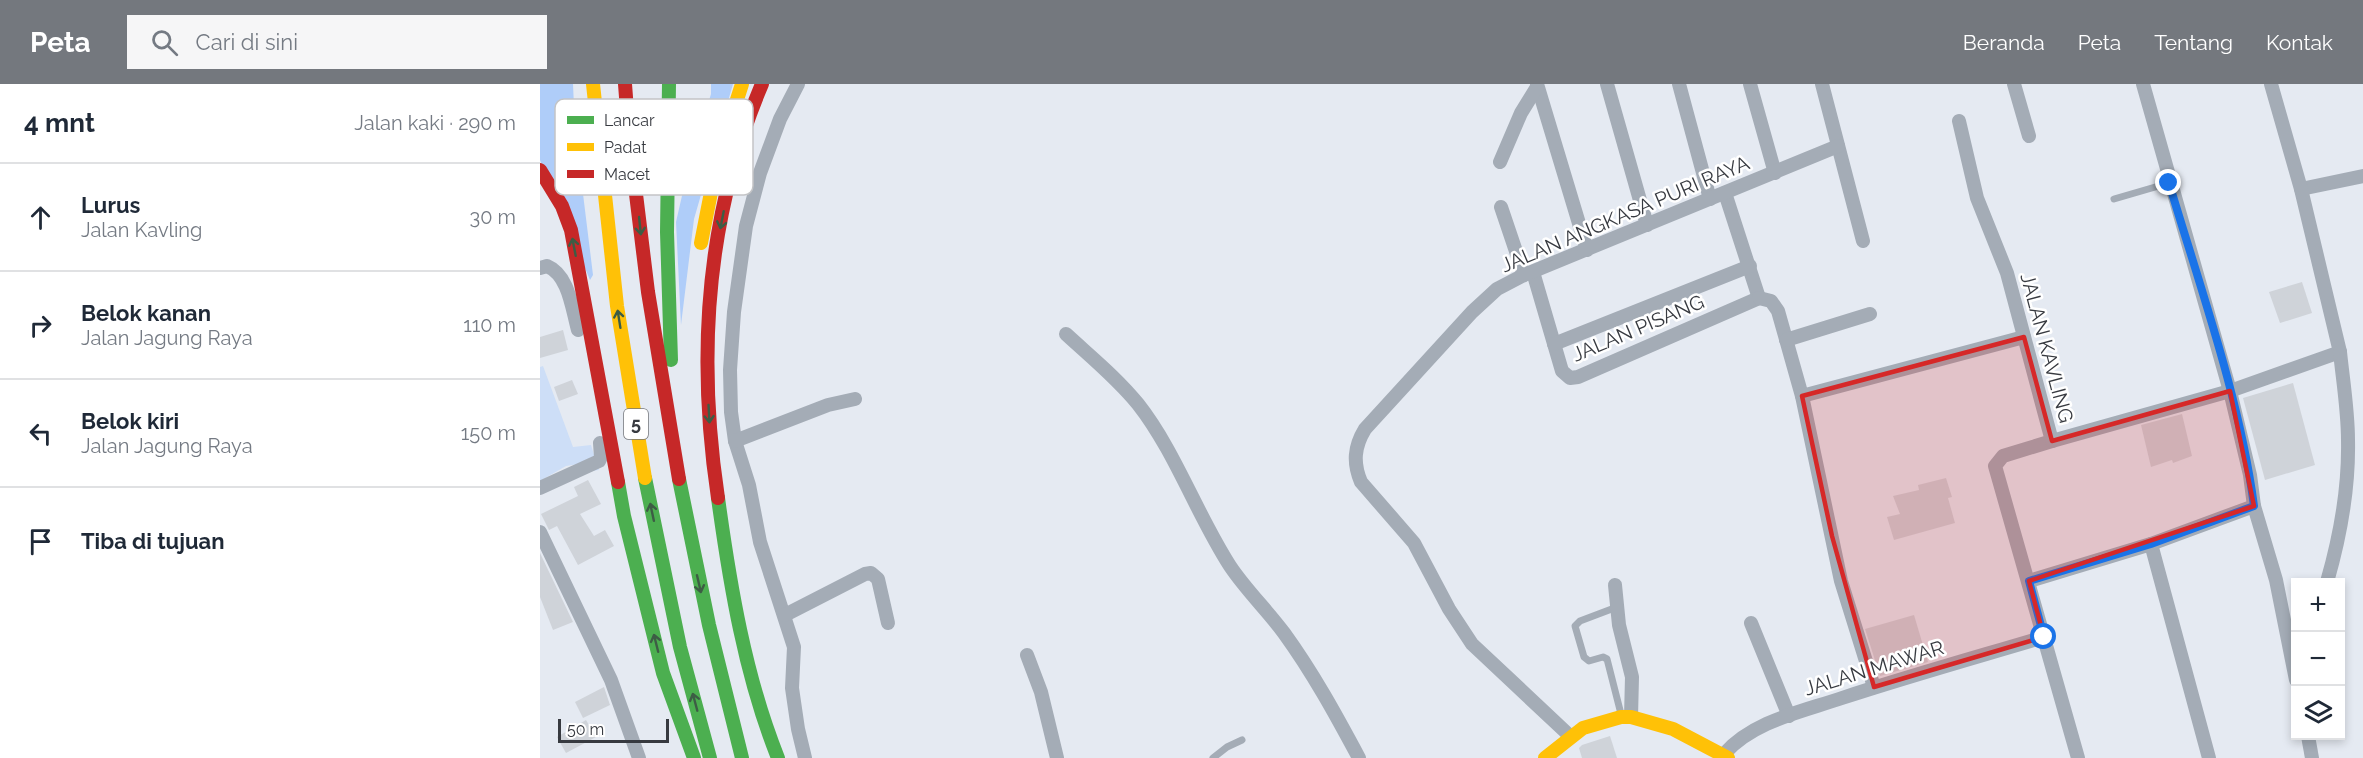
<!DOCTYPE html>
<html lang="id">
<head>
<meta charset="utf-8">
<style>
	body { margin:0; font-family:Raleway,sans-serif; background:#f6f6f7; color:#1f2937 }
	.controls { position:absolute; right:18px; bottom:18px; display:grid; overflow:hidden; border-radius:0px; box-shadow:0 3px 9px #0003 }
	.controls button { width:54px; height:54px; display:grid; place-items:center; padding:0; border:0; border-bottom:2px solid #e0e1e3; background:#fff; color:#1f2937; font:30px sans-serif }
	.scale { position:absolute; left:18px; bottom:15px; width:111px; box-sizing:border-box; padding-left:6px; border:3px solid #373a40; border-top:0; font-size:16px; line-height:21px; white-space:nowrap; color:#373a40; -webkit-text-stroke:4px #fff; paint-order:stroke }
	.stop { position:absolute; width:18px; height:18px; margin:-14px; border:4px solid #1a73e8; border-radius:50%; background:#fff }
	.stop.end { background:#1a73e8; border-color:#fff; box-shadow:0 2px 6px #0008 }
	.list { margin:0; padding:0; list-style:none }
	h2 { display:flex; justify-content:space-between; align-items:center; height:78px; margin:0; padding:0 24px; font-size:26px }
	h2 small { font-size:20px; font-weight:400; color:#747a83 }
	.list li { display:grid; grid-template-columns:39px 1fr auto; gap:18px; align-items:center; box-sizing:border-box; height:108px; padding:0 24px; border-top:2px solid #e0e1e3 }
	.list b { display:block; font-size:22px; white-space:nowrap }
	.list p { margin:0; font-size:20px; white-space:nowrap; color:#747a83 }
	.list em { font-size:20px; font-style:normal; color:#747a83 }
	.icon { flex:none; width:33px; height:33px; fill:none; stroke:currentColor; stroke-width:2; stroke-linecap:round; stroke-linejoin:round }
	.map { position:relative; flex:none; width:1823px; height:674px; overflow:hidden }
	header { display:flex; align-items:center; gap:36px; box-sizing:border-box; height:84px; padding:0 30px; background:#74787e; color:#fff }
	header strong { font-size:28px }
	nav { display:flex; gap:33px; margin-inline-start:auto; font-size:21px }
	.search { width:420px; height:54px; background:#f6f6f7; display:flex; align-items:center; gap:15px; box-sizing:border-box; padding:0 21px; border-radius:0px; color:#747a83; font-size:22px }
	main { display:flex }
	aside { flex:1; background:#fff }
	.map>svg:first-child { display:block }
</style>
</head>
<body>
<header>
<strong>Peta</strong>
<div class="search"><svg class="icon" aria-label="search" viewBox="0 0 24 24"><circle cx="10" cy="10" r="6"/><path d="M15 15l6 6"/></svg>Cari di sini</div>
<nav><a>Beranda</a><a>Peta</a><a>Tentang</a><a>Kontak</a></nav>
</header>
<main>
<aside>
<h2>4 mnt<small>Jalan kaki · 290 m</small></h2>
<ul class="list">
<li><svg class="icon" aria-label="ahead" viewBox="0 0 24 24"><path d="M12 20V5M6 11l6-6 6 6"/></svg><div><b>Lurus</b><p>Jalan Kavling</p></div><em>30 m</em></li>
<li><svg class="icon" aria-label="right" viewBox="0 0 24 24"><path d="M7 20v-9h11M14 6l5 5-5 5"/></svg><div><b>Belok kanan</b><p>Jalan Jagung Raya</p></div><em>110 m</em></li>
<li><svg class="icon" aria-label="left" viewBox="0 0 24 24"><path d="M17 20v-9H6M10 6l-5 5 5 5"/></svg><div><b>Belok kiri</b><p>Jalan Jagung Raya</p></div><em>150 m</em></li>
<li><svg class="icon" aria-label="arrive" viewBox="0 0 24 24"><path d="M6 21V4h12l-3 4 3 4H6"/></svg><div><b>Tiba di tujuan</b></div></li>
</ul>
</aside>
<div class="map">
<svg width="1823" height="674" viewBox="0 0 1823 674">
	<rect width="100%" height="100%" fill="#e5eaf2"/>
	<!-- green -->
	<path fill="#cddef7" d="M3 282 33 363 51 361 59 386 43 388 39 380 26 382 0 397V283Z"/>
	<!-- forest -->
	<g fill="#afcdf9">
		<path d="M0 0H33L35 45 53 191 50 196 0 76Z"/>
		<path d="M171 0H193L154 135 141 241 136 138 149 81 171 10Z"/>
	</g>
	<!-- building -->
	<g fill="#cfd3d9">
		<path d="M1762 198 1772 229 1740 239 1729 208Z"/>
		<path d="M23 246 28 266 0 274V253Z"/>
		<path d="M32 296 38 310 19 317 14 303Z"/>
		<path d="M1753 299 1775 381 1725 396 1703 314Z"/>
		<path d="M1642 330 1652 372 1633 379 1632 376 1611 383 1601 341Z"/>
		<path d="M1406 394 1412 413 1408 414 1415 439 1354 456 1347 433 1360 430 1353 412 1379 406 1378 401Z"/>
		<path d="M48 396 61 420 40 430 54 452 65 446 74 462 38 481 17 442 9 446 1 430 38 412 34 403Z"/>
		<path d="M0 469 33 538 13 546 0 513Z"/>
		<path d="M1374 531 1388 578 1340 592 1325 545Z"/>
		<path d="M64 603 70 621 43 634 35 618Z"/>
		<path d="M46 636 56 653 26 669 17 653Z"/>
		<path d="M1070 652 1077 674H1042L1039 664 1042 661Z"/>
	</g>
	<g fill="none" stroke-linecap="round" stroke-linejoin="round">
		<!-- lane -->
		<g stroke="#a4acb6" stroke-width="7">
			<path d="M1574 115 1629 99"/>
			<path d="M1077 523 1040 537 1035 542 1044 573 1049 577 1063 573 1067 575 1081 630"/>
			<path d="M673 674 687 663 702 656"/>
		</g>
		<!-- street -->
		<g stroke="#a4acb6" stroke-width="14">
			<path d="M258 0 240 35 220 89 206 142 194 228 190 286 191 328 195 357 209 401 220 458 254 563 252 604 258 645 265 674"/>
			<path d="M997 0 1047 166"/>
			<path d="M1067 0 1107 141"/>
			<path d="M1139 0 1170 115"/>
			<path d="M1210 0 1235 89"/>
			<path d="M1282 0 1323 157"/>
			<path d="M1474 0 1489 52"/>
			<path d="M1603 0 1690 307 1710 391 1714 422 1736 496 1756 596"/>
			<path d="M1419 37 1437 114 1467 189 1512 357 1463 372 1455 382 1538 674"/>
			<path d="M960 78 981 29 997 3"/>
			<path d="M1761 105 1823 92"/>
			<path d="M1185 109 1219 214"/>
			<path d="M961 123 984 191"/>
			<path d="M0 184 7 182C29 191 32 225 38 246"/>
			<path d="M993 188 1022 287 1030 294 1038 293 1219 214"/>
			<path d="M1219 214 1231 217 1238 227 1262 312 1301 497 1334 603"/>
			<path d="M526 250C551 273 577 294 598 320 635 367 657 431 690 482 706 506 727 526 744 549 773 589 796 631 819 674"/>
			<path d="M1246 256 1330 230"/>
			<path d="M1014 260 1210 182"/>
			<path d="M1262 312 1484 253"/>
			<path d="M195 357 288 321 315 315"/>
			<path d="M1512 357 1690 307 1800 268 1761 105 1731 0"/>
			<path d="M0 404 59 377 61 373 60 359"/>
			<path d="M0 448 71 596 99 674"/>
			<path d="M1611 460 1669 674"/>
			<path d="M1489 497 1611 460 1714 422"/>
			<path d="M1787 498C1800 453 1809 404 1808 356 1808 327 1803 297 1800 268"/>
			<path d="M1075 501 1079 541 1092 593 1091 633"/>
			<path d="M245 531 325 490 331 489 338 495 348 539"/>
			<path d="M1211 539 1249 632"/>
			<path d="M487 571 501 608 517 674"/>
			<path d="M1030 652 932 560 909 525 874 459 821 398C813 379 814 363 825 345L932 228 957 205 984 191 1298 62"/>
			<path d="M1768 652 1772 674"/>
			<path d="M1184 670C1213 637 1261 628 1302 614 1369 592 1437 573 1504 553"/>
		</g>
		<!-- fast -->
		<g stroke="#4caf50" stroke-width="14">
			<path d="M129 0 127 148 131 276"/>
			<path d="M105 394 140 563 170 674"/>
			<path d="M139 395 169 541 202 674"/>
			<path d="M78 398 84 432 123 589 154 674"/>
			<path d="M178 414C190 501 205 592 238 674"/>
		</g>
		<!-- slow -->
		<g stroke="#ffc107" stroke-width="14">
			<path d="M53 0 77 222 105 394"/>
			<path d="M161 159 177 78 202 0"/>
			<path d="M1005 674 1043 644 1081 633H1091L1133 645 1188 674"/>
		</g>
		<!-- jam -->
		<g stroke="#c62828" stroke-width="14">
			<path d="M85 0 89 53 108 208 139 395"/>
			<path d="M0 86 22 122 31 146 78 398"/>
			<path d="M178 414C157 274 166 131 222 0"/>
		</g>
	</g>
	<!-- one-way arrows -->
	<defs><path id="oneway-shaft" d="M-6 0H5M1.5-3L5.5 0L1.5 3" fill="none" stroke-width="1.6" stroke-linecap="round" stroke-linejoin="round" transform="scale(1.5)"/></defs>
	<g stroke="#3d5d45">
		<use href="#oneway-shaft" transform="translate(182 136) rotate(101)"/>
		<use href="#oneway-shaft" transform="translate(100 142) rotate(84)"/>
		<use href="#oneway-shaft" transform="translate(34 163) rotate(-101)"/>
		<use href="#oneway-shaft" transform="translate(79 235) rotate(-99)"/>
		<use href="#oneway-shaft" transform="translate(169 330) rotate(87)"/>
		<use href="#oneway-shaft" transform="translate(112 428) rotate(-102)"/>
		<use href="#oneway-shaft" transform="translate(159 500) rotate(77)"/>
		<use href="#oneway-shaft" transform="translate(116 559) rotate(-104)"/>
		<use href="#oneway-shaft" transform="translate(155 618) rotate(-105)"/>
	</g>
	<g fill="none" stroke-linecap="round" stroke-linejoin="round">
		<!-- route -->
		<path stroke="#1a73e8" stroke-width="8" d="M1504 553 1489 497 1611 460 1714 422C1700 315 1660 203 1629 99"/>
	</g>
	<!-- marked area -->
	<path fill="#d62828" fill-opacity="0.2" stroke="#d62828" stroke-width="4.5" stroke-linejoin="round" d="M1484 253 1512 357 1690 307 1714 422 1489 497 1504 553 1334 603 1292 452 1262 312Z"/>
	<g text-anchor="middle" stroke-width="5" stroke-linejoin="round" paint-order="stroke">
		<!-- shield labels -->
		<rect fill="#fff" stroke="#737579" stroke-width="1.5" x="84" y="325" width="24" height="30" rx="4.5"/>
		<g font-size="18" font-weight="bold" fill="#373a40">
			<text x="96" y="346">5</text>
		</g>
		<!-- street labels -->
		<g font-size="20" fill="#373a40" stroke="#fff">
			<text transform="translate(1085 130) rotate(-23)" y="7">JALAN ANGKASA PURI RAYA</text>
			<text transform="translate(1098 244) rotate(-23)" y="7">JALAN PISANG</text>
			<text transform="translate(1507 264) rotate(75)" y="7">JALAN KAVLING</text>
			<text transform="translate(1334 584) rotate(-17)" y="7">JALAN MAWAR</text>
		</g>
	</g>
	<!-- legend -->
	<rect x="15" y="15" width="198" height="96" rx="9" fill="#fff" stroke="#c3c4c6" stroke-width="1.5"/>
	<rect x="27" y="32" width="27" height="8" fill="#4caf50"/>
	<rect x="27" y="59" width="27" height="8" fill="#ffc107"/>
	<rect x="27" y="86" width="27" height="8" fill="#c62828"/>
	<g font-size="16" fill="#373a40">
		<text x="64" y="42">Lancar</text>
		<text x="64" y="69">Padat</text>
		<text x="64" y="96">Macet</text>
	</g>
</svg>
<div class="controls">
<button>+</button>
<button>−</button>
<button><svg class="icon" aria-label="layers" viewBox="0 0 24 24"><path d="M12 4l9 5-9 5-9-5zM3 14l9 5 9-5"/></svg></button>
</div>
<div class="scale">50 m</div>
<div class="stop" style="left:1504px;top:553px"></div>
<div class="stop end" style="left:1629px;top:99px"></div>
</div>
</main>
</body>
</html>
